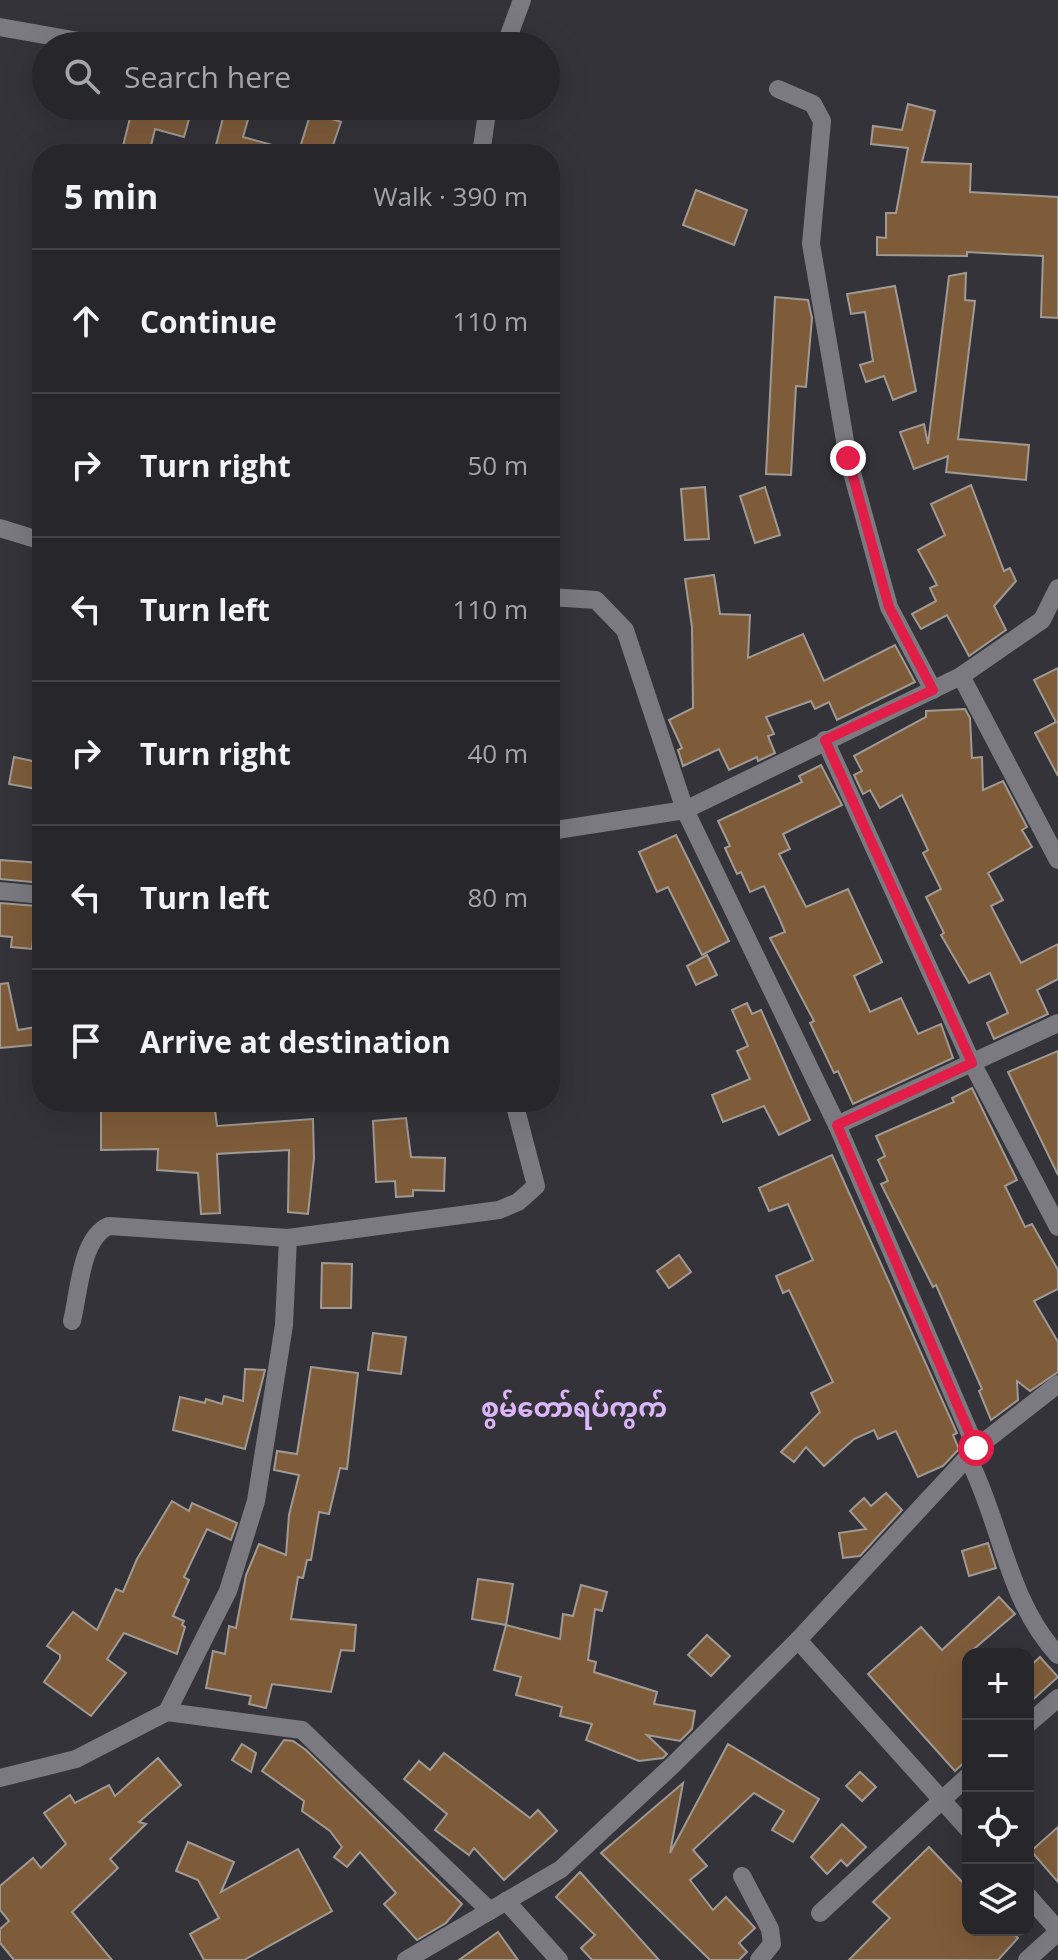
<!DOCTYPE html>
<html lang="en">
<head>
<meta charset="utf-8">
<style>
	body { margin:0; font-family:"Open Sans","Noto Sans Myanmar",sans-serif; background:#333237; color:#f1f3f6 }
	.controls { position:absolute; right:24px; bottom:24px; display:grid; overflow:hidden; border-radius:16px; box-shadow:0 8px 32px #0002 }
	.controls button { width:72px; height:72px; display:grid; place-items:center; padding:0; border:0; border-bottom:2px solid #434347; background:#27262b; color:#f1f3f6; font:40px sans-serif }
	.stop { position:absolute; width:24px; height:24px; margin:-18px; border:6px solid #e11d48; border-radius:50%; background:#fff }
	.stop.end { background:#e11d48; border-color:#fff; box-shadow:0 2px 8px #0008 }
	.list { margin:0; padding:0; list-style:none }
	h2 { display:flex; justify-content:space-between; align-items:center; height:104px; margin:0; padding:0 32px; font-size:34px }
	h2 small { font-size:26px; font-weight:400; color:#a4a5a9 }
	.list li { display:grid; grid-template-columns:52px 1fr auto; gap:24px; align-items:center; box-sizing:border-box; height:144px; padding:0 32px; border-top:2px solid #434347 }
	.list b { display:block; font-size:30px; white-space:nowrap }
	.list em { font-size:26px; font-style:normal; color:#a4a5a9 }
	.icon { flex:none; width:44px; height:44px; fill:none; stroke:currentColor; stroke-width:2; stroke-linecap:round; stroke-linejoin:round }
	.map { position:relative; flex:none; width:1058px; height:1960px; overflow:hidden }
	.search { position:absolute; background:#27262b; box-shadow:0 8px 32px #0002; left:32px; top:32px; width:528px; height:88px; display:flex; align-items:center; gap:20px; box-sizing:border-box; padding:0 28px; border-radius:44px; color:#a4a5a9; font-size:30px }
	.panel { position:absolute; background:#27262b; box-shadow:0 8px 32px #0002; left:32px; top:144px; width:528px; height:968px; border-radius:32px }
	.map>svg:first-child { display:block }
</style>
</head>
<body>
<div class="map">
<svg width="1058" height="1960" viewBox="0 0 1058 1960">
	<rect width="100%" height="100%" fill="#343339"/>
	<!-- building -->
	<g fill="#7e5c3a" stroke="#a09a95" stroke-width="2">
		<path d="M908 104 935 111 922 162 971 164 970 192 1058 197V318L1041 317 1043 256 967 252V256L877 255V237L886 238V213H896L908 148 871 144 873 126 902 130Z"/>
		<path d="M133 106H177L175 112 190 116 184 137 155 129 149 154H121Z"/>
		<path d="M226 106H252L243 137 287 149 286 154H233L215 149Z"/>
		<path d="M311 112 341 122 330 154H298Z"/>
		<path d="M696 190 747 210 734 245 683 225Z"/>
		<path d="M966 273 965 300 975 301 958 439 1029 445 1026 480 946 472 948 456 914 469 900 432 924 424 928 444 949 276Z"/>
		<path d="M895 286 916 391 893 400 884 376 866 382 860 365 873 361 865 312 851 314 847 294Z"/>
		<path d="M775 297 808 300 812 318 806 387 796 386 791 475 766 474Z"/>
		<path d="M971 485 1004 571 1010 568 1016 581 994 606 1006 630 969 656 947 615 921 629 912 614 936 601 930 588 937 585 918 550 945 535 931 504Z"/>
		<path d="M705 487 709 539 685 540 681 489Z"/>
		<path d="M765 487 780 535 755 543 740 496Z"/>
		<path d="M714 575 720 614 750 615 748 658 803 634 824 681 895 645 915 682 837 720 829 702 815 709 811 701 766 717 774 734 768 736 775 753 758 761 757 757 729 770 719 749 683 766 678 750 682 748 669 720 693 708 692 627 685 579Z"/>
		<path d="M1058 668V776L1035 733 1056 722 1034 680Z"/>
		<path d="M965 709 970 718 972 758 982 757 983 790 1003 781 1027 827 1022 830 1032 847 988 873 1003 900 991 906 1021 963 1058 944V979L1037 990 1048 1014 994 1039 987 1023 1008 1013 990 973 969 983 941 935 944 933 926 897 941 889 923 853 928 850 902 795 880 808 870 790 863 794 854 775 862 771 854 756 926 717V711Z"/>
		<path d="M14 757 42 763V790L9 784Z"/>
		<path d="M821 765 842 805 783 834 790 849 779 854 806 907 848 889 882 962 854 976 870 1012 901 998 918 1034 941 1024 953 1058 853 1104 838 1071 834 1073 810 1023 814 1021 770 938 785 932 780 920 764 886 750 892 741 872 737 874 725 848 730 846 718 821 802 782 799 776Z"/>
		<path d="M676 835 729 941 702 955 668 887 657 892 639 852Z"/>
		<path d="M0 860 42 863V883L0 879Z"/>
		<path d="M0 903 36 906 32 949 11 947 12 937 0 936Z"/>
		<path d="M707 955 717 975 696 985 687 966Z"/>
		<path d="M8 983 18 1030 42 1026V1044L0 1048V984Z"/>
		<path d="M747 1003 752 1014 761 1010 810 1120 779 1135 764 1106 723 1122 712 1095 750 1079 737 1051 748 1046 732 1010Z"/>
		<path d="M1058 1051V1175L1008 1072Z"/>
		<path d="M972 1088 1017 1180 1005 1186 1025 1227 1032 1224 1058 1270V1289L1034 1301 1058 1342V1372L1030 1391 1017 1381 1018 1400 991 1420 979 1391 982 1389 936 1285 933 1287 881 1184 888 1181 878 1160 885 1156 876 1136 954 1102 952 1098Z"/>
		<path d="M156 1102H214L217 1126 313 1119 314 1158 308 1214 288 1212 289 1150 217 1154 220 1213 201 1214 198 1173 157 1170 158 1149 101 1150V1109H157Z"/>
		<path d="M406 1118 411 1157 445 1158 444 1191 413 1190V1196L396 1197 395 1181 376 1182 373 1121Z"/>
		<path d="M832 1155 957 1433 953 1435 959 1449 943 1466 918 1477 896 1431 878 1439 874 1430 854 1439 824 1466 806 1447 794 1462 781 1452 820 1412 811 1393 833 1382 789 1290 783 1293 776 1276 813 1260 788 1204 769 1211 759 1188Z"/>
		<path d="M679 1255 691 1272 669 1288 657 1271Z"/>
		<path d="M322 1263 352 1264 351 1308H321Z"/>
		<path d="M373 1333 406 1337 401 1374 368 1370Z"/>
		<path d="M311 1367 358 1373 347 1469 340 1468 329 1514 319 1512 311 1560H307L303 1578 298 1577 291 1619 356 1625 354 1651 341 1650 331 1692 272 1684 266 1708 249 1704 251 1696 206 1688 213 1651 225 1654 229 1626 236 1628 246 1575 259 1544 286 1555 289 1515 299 1475 274 1470 277 1451 297 1454Z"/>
		<path d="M245 1369 265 1370 245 1449 173 1430 180 1397 205 1403 206 1399 222 1404 224 1396 243 1401Z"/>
		<path d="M886 1493 902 1510 860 1556 843 1558 839 1533 866 1529 850 1511 864 1498 871 1506Z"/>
		<path d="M172 1501 189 1511 192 1503 237 1523 231 1540 207 1529 184 1577 189 1580 173 1616 184 1621 182 1625 185 1627 177 1654 124 1633 107 1659 126 1673 91 1716 44 1682 60 1659V1655L47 1646 73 1612 97 1630 116 1589 123 1592 137 1559Z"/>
		<path d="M988 1543 996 1568 969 1576 962 1551Z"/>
		<path d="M478 1579 513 1584 506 1625 472 1619Z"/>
		<path d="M581 1585 607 1592 602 1611 595 1609 588 1660 596 1662 594 1672 657 1692 654 1704 695 1711 692 1729 680 1741 647 1735 667 1754 663 1758 639 1761 586 1740 592 1724 560 1716 562 1707 516 1695 521 1677 494 1670 506 1625 560 1639 563 1614 573 1616Z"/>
		<path d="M999 1597 1015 1614 968 1654V1759L955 1771 868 1674 921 1627 942 1650Z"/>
		<path d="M707 1635 730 1656 711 1676 688 1655Z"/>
		<path d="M1040 1657 1058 1677 1028 1704V1668Z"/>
		<path d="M284 1740 293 1741 306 1750 462 1904 446 1923 417 1940 384 1904 396 1893 360 1852 347 1867 334 1857 342 1847 330 1831 302 1811 304 1801 262 1771Z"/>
		<path d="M242 1744 256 1753 251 1772 232 1760Z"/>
		<path d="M728 1744 819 1799 793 1842 772 1830 784 1811 754 1793 693 1850 707 1866 690 1880 713 1910 726 1897 755 1928 739 1943 747 1952 739 1960H710L601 1853 683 1783 670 1853Z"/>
		<path d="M444 1753 530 1818 538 1810 557 1831 504 1880 474 1848 469 1855 435 1830 447 1814 404 1779 419 1761 430 1770Z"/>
		<path d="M158 1758 181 1785 139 1822 146 1824 110 1859 118 1868 72 1912 112 1960H14L0 1943V1929L9 1921 0 1910V1886L33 1858 41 1868 66 1844 44 1813 70 1795 75 1803 109 1785 115 1796Z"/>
		<path d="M860 1772 876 1787 862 1801 846 1786Z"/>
		<path d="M842 1824 866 1847 847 1866 841 1860 827 1874 811 1857Z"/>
		<path d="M1058 1827V1882L1031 1851Z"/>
		<path d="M188 1842 234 1862 221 1892 298 1849 332 1911 244 1960H204L190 1934 219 1918 198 1880 176 1871Z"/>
		<path d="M929 1847 968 1888V1930H1010L1018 1938 998 1960H849L890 1918 873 1902Z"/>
		<path d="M580 1872 659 1960H592L581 1948 595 1935 556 1897Z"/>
		<path d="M498 1932 518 1960H459Z"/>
	</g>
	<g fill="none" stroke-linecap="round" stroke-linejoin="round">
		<!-- minor -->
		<g stroke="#7b7a80" stroke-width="18">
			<path d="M0 27 107 46"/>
			<path d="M505 46 522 0"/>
			<path d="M778 89 813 104 822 121 811 244 848 458 889 607 933 690"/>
			<path d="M481 154 488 106"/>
			<path d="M0 528 42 541"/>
			<path d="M961 676 1058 860"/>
			<path d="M825 740 972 1063 1058 1227"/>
			<path d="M550 831 685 810 961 676 1042 620 1058 588"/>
			<path d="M0 891 42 895"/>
			<path d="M837 1125 1058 1023"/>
			<path d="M72 1321C79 1293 81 1237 109 1226L288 1238 499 1210 518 1202 536 1186 514 1102"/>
			<path d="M976 1448 1058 1384"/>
			<path d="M969 1460C1001 1523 1008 1602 1058 1655"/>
			<path d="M798 1640 968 1829"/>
			<path d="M167 1712 228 1591 256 1501 284 1325 288 1238"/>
			<path d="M1028 1724 1058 1698"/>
			<path d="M0 1778 76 1759 167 1712 302 1730 490 1911"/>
			<path d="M742 1876 770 1929 772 1944 759 1960"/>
			<path d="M1028 1896 1058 1930"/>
			<path d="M506 1901 559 1960"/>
			<path d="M820 1913 968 1776"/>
			<path d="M406 1960 561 1869 675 1763 798 1640 976 1448 837 1125 685 810 625 630 596 600 550 597"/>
			<path d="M1027 1960 1058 1932"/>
		</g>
	</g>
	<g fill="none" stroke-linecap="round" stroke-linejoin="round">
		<!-- route -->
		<path stroke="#e11d48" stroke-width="10" d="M848 458 889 607 933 690 825 740 972 1063 837 1125 976 1448"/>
	</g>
	<g text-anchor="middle" stroke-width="8" stroke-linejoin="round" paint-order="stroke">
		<!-- quarter labels -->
		<g font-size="26" font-weight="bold" fill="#dab5f8" stroke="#343339">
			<text x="574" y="1417">စွမ်တော်ရပ်ကွက်</text>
		</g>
	</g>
</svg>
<div class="controls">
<button>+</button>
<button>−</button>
<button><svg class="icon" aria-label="locate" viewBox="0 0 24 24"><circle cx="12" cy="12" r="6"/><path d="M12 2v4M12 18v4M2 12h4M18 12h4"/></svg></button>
<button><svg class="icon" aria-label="layers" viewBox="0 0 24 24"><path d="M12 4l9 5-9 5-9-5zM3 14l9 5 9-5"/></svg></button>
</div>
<div class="stop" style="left:976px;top:1448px"></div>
<div class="stop end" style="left:848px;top:458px"></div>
<div class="search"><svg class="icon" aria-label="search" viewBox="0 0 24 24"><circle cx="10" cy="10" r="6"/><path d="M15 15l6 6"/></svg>Search here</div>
<section class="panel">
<h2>5 min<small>Walk · 390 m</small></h2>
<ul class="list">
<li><svg class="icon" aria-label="ahead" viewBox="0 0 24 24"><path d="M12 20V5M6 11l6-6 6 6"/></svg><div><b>Continue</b></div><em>110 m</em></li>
<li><svg class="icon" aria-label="right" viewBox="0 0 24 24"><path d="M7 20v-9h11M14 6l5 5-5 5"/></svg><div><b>Turn right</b></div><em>50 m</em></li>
<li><svg class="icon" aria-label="left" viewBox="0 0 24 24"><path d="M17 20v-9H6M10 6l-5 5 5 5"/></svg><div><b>Turn left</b></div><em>110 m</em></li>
<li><svg class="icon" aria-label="right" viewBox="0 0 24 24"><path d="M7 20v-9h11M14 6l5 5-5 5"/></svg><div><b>Turn right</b></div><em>40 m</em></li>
<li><svg class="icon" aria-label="left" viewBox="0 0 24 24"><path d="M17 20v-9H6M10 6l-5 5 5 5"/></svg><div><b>Turn left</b></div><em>80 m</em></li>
<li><svg class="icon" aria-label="arrive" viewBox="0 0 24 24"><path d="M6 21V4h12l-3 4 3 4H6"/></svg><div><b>Arrive at destination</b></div></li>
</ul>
</section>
</div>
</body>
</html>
